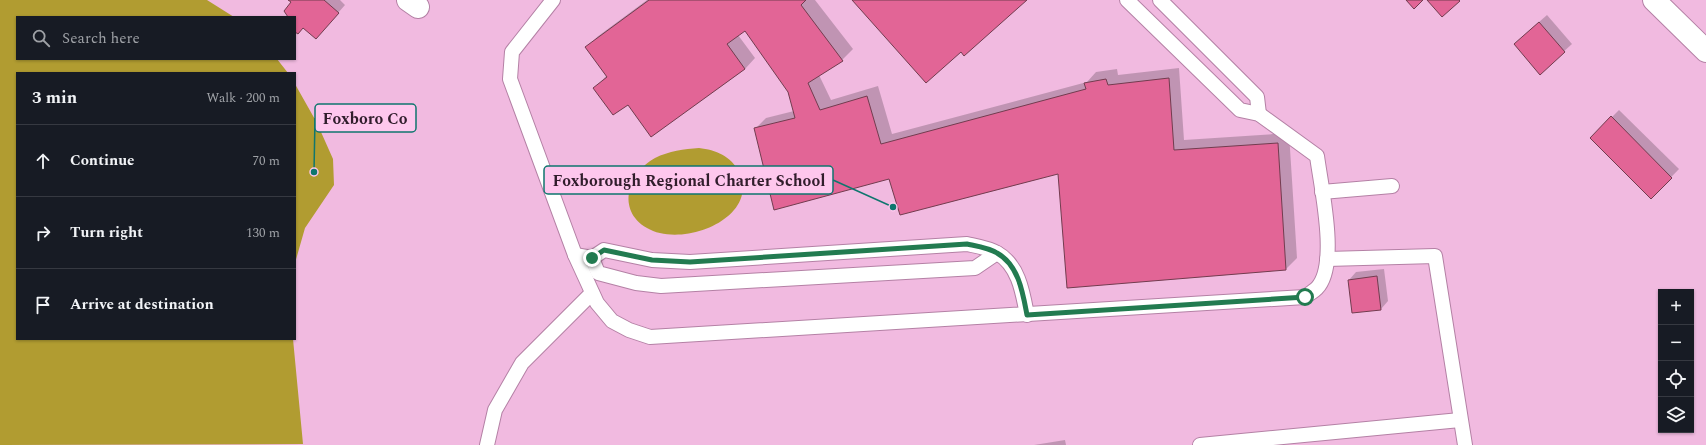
<!DOCTYPE html>
<html lang="en">
<head>
<meta charset="utf-8">
<style>
	body { margin:0; font-family:Spectral,serif; background:#20242c; color:#f1f3f6 }
	.controls { position:absolute; right:12px; bottom:12px; display:grid; overflow:hidden; border-radius:0px; box-shadow:0 1px 3px #0004 }
	.controls button { width:36px; height:36px; display:grid; place-items:center; padding:0; border:0; border-bottom:1px solid #363941; background:#171b24; color:#f1f3f6; font:20px sans-serif }
	.stop { position:absolute; width:12px; height:12px; margin:-9px; border:3px solid #227b50; border-radius:50%; background:#fff }
	.stop.end { background:#227b50; border-color:#fff; box-shadow:0 1px 4px #0008 }
	.list { margin:0; padding:0; list-style:none }
	h2 { display:flex; justify-content:space-between; align-items:center; height:52px; margin:0; padding:0 16px; font-size:17px }
	h2 small { font-size:13px; font-weight:400; color:#9ea1a6 }
	.list li { display:grid; grid-template-columns:26px 1fr auto; gap:12px; align-items:center; box-sizing:border-box; height:72px; padding:0 16px; border-top:1px solid #363941 }
	.list b { display:block; font-size:15px; white-space:nowrap }
	.list em { font-size:13px; font-style:normal; color:#9ea1a6 }
	.icon { flex:none; width:22px; height:22px; fill:none; stroke:currentColor; stroke-width:2; stroke-linecap:round; stroke-linejoin:round }
	.map { position:relative; flex:none; width:1706px; height:445px; overflow:hidden }
	.search { position:absolute; background:#171b24; box-shadow:0 1px 3px #0004; left:16px; top:16px; width:280px; height:44px; display:flex; align-items:center; gap:10px; box-sizing:border-box; padding:0 14px; border-radius:0px; color:#9ea1a6; font-size:15px }
	.panel { position:absolute; background:#171b24; box-shadow:0 1px 3px #0004; left:16px; top:72px; width:280px; height:268px; border-radius:0px }
	.map>svg:first-child { display:block }
</style>
</head>
<body>
<div class="map">
<svg width="1706" height="445" viewBox="0 0 1706 445">
	<rect width="100%" height="100%" fill="#f1bae0"/>
	<!-- green -->
	<g fill="#b19c31">
		<path d="M0 0H207L234 17H17V59H277L288 73H17V339H293L303 444 0 445Z"/>
		<path d="M295 84 317 123 333 159 334 185 305 228 295 263Z"/>
		<path d="M699 148C716 150 731 156 739 172 761 218 682 249 647 228 616 210 628 173 655 158 669 151 684 149 699 148Z"/>
	</g>
	<!-- shadow -->
	<g fill="#0003">
		<path d="M290 0H340L345 5 323 30 303 27 295 30V17H289L292 2Z"/>
		<path d="M647 0H815L853 49 842 60 819 75 831 100 878 86 892 134 1087 82 1096 72 1117 69 1118 75 1179 68 1184 140 1289 133 1297 258 1286 269 1068 287 1059 173 889 178 755 129 766 118 794 111 789 92 745 30 738 35 755 58 745 69 651 136 628 104 595 88 607 75 587 48 597 37Z"/>
		<path d="M1547 15 1572 44 1540 73 1522 37Z"/>
		<path d="M1619 110 1679 169 1651 198 1591 138Z"/>
		<path d="M1384 269 1388 301 1381 309 1349 280 1356 272Z"/>
		<path d="M1065 440 1066 445H1034Z"/>
	</g>
	<!-- building -->
	<g fill="#e26596" stroke="#723c4f">
		<path d="M288 0H324L339 13 316 39 303 28 298 34 295 32V17H288L284 11 291 2Z"/>
		<path d="M649 0H806L801 5 843 61 808 83 820 110 867 96 881 144 1086 89 1084 83 1106 79 1108 85 1169 78 1174 150 1278 143 1286 270 1067 288 1058 174 900 215 889 179 774 210 754 128 795 118 788 92 745 31 727 44 745 69 651 137 628 105 613 115 593 88 607 77 585 47Z"/>
		<path d="M852 0H1027L964 56 961 52 926 83Z"/>
		<path d="M1406 0H1423L1414 9Z"/>
		<path d="M1427 0H1459L1460 1 1442 17Z"/>
		<path d="M1539 22 1565 52 1540 75 1514 44Z"/>
		<path d="M1611 116 1672 178 1651 199 1590 138Z"/>
		<path d="M1377 276 1381 310 1352 313 1348 280Z"/>
	</g>
	<g fill="none" stroke-linecap="round" stroke-linejoin="round">
		<!-- service casing -->
		<g stroke="#b481a5" stroke-width="16">
			<g id="service">
				<path d="M553 0 512 52 510 79 575 255 597 303 612 321 629 330 650 337 1305 297C1309 294 1314 291 1317 288 1339 265 1321 187 1317 156L1259 114 1240 110 1127 0"/>
				<path d="M1160 0 1257 97 1259 114"/>
				<path d="M1322 192 1392 186"/>
				<path d="M575 255 592 258 604 250 652 260 690 262 967 244C976 246 989 248 997 253 1019 265 1023 294 1027 315"/>
				<path d="M592 258 598 273 636 283 661 286 975 268 997 253"/>
				<path d="M1327 259 1435 256 1465 445"/>
				<path d="M487 445 495 410 522 363 592 293"/>
				<path d="M1200 445 1460 420"/>
			</g>
		</g>
		<!-- minor casing -->
		<g stroke="#b481a5" stroke-width="24">
			<path id="minor" d="M408 0 418 7"/>
		</g>
		<!-- primary casing -->
		<g stroke="#b481a5" stroke-width="24">
			<path id="primary" d="M1654 0 1706 51"/>
		</g>
		<!-- service -->
		<use href="#service" stroke="#fff" stroke-width="14"/>
		<!-- minor -->
		<use href="#minor" stroke="#fff" stroke-width="22"/>
		<!-- primary -->
		<use href="#primary" stroke="#fff" stroke-width="22"/>
	</g>
	<g fill="none" stroke-linecap="round" stroke-linejoin="round">
		<!-- route -->
		<path stroke="#227b50" stroke-width="5" d="M592 258 604 250 652 260 690 262 967 244C976 246 989 248 997 253 1019 265 1023 294 1027 315L1305 297"/>
	</g>
	<!-- callouts -->
	<path fill="none" stroke="#0f766e" stroke-width="1.5" d="M314 172L315 118M893 207L833 180"/>
	<g fill="#0f766e" stroke="#fec7ed" stroke-width="1.5">
		<circle cx="314" cy="172" r="4"/>
		<circle cx="893" cy="207" r="4"/>
	</g>
	<g fill="#fec7ed" stroke="#0f766e" stroke-width="1.5">
		<rect x="315" y="104" width="101" height="28" rx="4"/>
		<rect x="544" y="166" width="289" height="28" rx="4"/>
	</g>
	<g font-size="16" text-anchor="middle" font-weight="bold" fill="#311d2c">
		<text x="365" y="124">Foxboro Co</text>
		<text x="689" y="186">Foxborough Regional Charter School</text>
	</g>
</svg>
<div class="controls">
<button>+</button>
<button>−</button>
<button><svg class="icon" aria-label="locate" viewBox="0 0 24 24"><circle cx="12" cy="12" r="6"/><path d="M12 2v4M12 18v4M2 12h4M18 12h4"/></svg></button>
<button><svg class="icon" aria-label="layers" viewBox="0 0 24 24"><path d="M12 4l9 5-9 5-9-5zM3 14l9 5 9-5"/></svg></button>
</div>
<div class="stop" style="left:1305px;top:297px"></div>
<div class="stop end" style="left:592px;top:258px"></div>
<div class="search"><svg class="icon" aria-label="search" viewBox="0 0 24 24"><circle cx="10" cy="10" r="6"/><path d="M15 15l6 6"/></svg>Search here</div>
<section class="panel">
<h2>3 min<small>Walk · 200 m</small></h2>
<ul class="list">
<li><svg class="icon" aria-label="ahead" viewBox="0 0 24 24"><path d="M12 20V5M6 11l6-6 6 6"/></svg><div><b>Continue</b></div><em>70 m</em></li>
<li><svg class="icon" aria-label="right" viewBox="0 0 24 24"><path d="M7 20v-9h11M14 6l5 5-5 5"/></svg><div><b>Turn right</b></div><em>130 m</em></li>
<li><svg class="icon" aria-label="arrive" viewBox="0 0 24 24"><path d="M6 21V4h12l-3 4 3 4H6"/></svg><div><b>Arrive at destination</b></div></li>
</ul>
</section>
</div>
</body>
</html>
